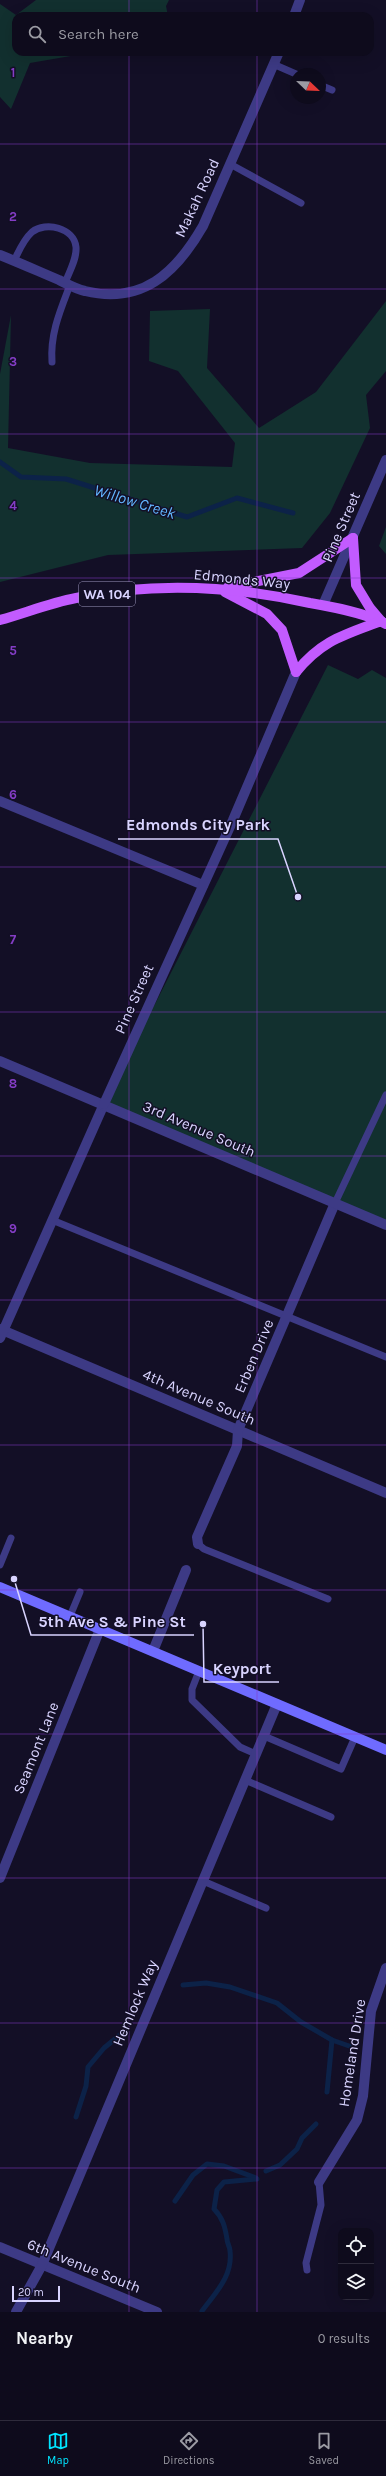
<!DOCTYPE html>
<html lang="en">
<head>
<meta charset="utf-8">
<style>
	body { margin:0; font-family:Karla,sans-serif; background:#171425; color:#f1f3f6 }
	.controls { position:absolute; right:12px; bottom:12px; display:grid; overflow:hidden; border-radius:8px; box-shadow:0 4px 16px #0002 }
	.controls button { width:36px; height:36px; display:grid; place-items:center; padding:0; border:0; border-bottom:1px solid #2e2b3b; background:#0e0b1c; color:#f1f3f6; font:20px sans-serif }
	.compass { position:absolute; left:290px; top:68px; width:36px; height:36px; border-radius:50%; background:#0e0b1c; box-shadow:0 4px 16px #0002; rotate:113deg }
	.scale { position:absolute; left:12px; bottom:10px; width:48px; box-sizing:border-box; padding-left:4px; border:2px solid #d9d4ff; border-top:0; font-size:11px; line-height:14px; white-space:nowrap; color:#d9d4ff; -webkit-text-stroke:3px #130f26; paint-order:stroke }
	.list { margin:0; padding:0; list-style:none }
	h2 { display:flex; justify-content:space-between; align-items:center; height:52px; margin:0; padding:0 16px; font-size:17px }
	h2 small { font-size:13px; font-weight:400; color:#9b9ba3 }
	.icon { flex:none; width:22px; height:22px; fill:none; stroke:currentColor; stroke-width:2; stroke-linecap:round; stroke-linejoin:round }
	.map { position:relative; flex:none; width:386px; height:2312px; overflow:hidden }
	.search { position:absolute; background:#0e0b1c; box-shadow:0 4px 16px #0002; left:12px; right:12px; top:12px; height:44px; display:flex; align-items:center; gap:10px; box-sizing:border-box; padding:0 14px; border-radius:12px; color:#9b9ba3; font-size:15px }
	.sheet { height:108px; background:#0e0b1c }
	nav { display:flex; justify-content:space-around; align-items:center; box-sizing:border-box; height:56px; border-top:1px solid #2e2b3b; background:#0e0b1c; font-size:11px; color:#9b9ba3 }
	nav a { display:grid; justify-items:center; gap:2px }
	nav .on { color:#00e5ff }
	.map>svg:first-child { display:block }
</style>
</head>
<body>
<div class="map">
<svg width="386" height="2312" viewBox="0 0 386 2312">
	<rect width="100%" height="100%" fill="#130f26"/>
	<!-- green -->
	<g fill="#12302f">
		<path d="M36 0H169L166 6 168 16H16V52H94L30 63 11 109 0 97V4L16 15Z"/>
		<path d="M386 301V371L366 395 370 428 330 513 302 548 108 555 0 582V374L11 315 8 448 90 463 232 467 235 443 178 371 149 361 150 311 210 309 207 368 259 428 316 392Z"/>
		<path d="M386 527V554L379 546Z"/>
		<path d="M328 665 358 679 372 670 386 678V1223L104 1104Z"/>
	</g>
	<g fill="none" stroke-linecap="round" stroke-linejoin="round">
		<!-- stream -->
		<g stroke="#0c2248" stroke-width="5">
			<path d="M0 462 21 477 66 479 187 517 237 498 293 513"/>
			<path d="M183 1985 206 1983 230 1987 277 2003 301 2022 332 2040 352 2047"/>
			<path d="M327 2092 332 2040"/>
			<path d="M76 2117 86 2086 88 2067 104 2048 121 2034"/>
			<path d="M266 2171 280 2165 297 2149 302 2138 316 2124"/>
			<path d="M175 2201 193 2175 207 2164 224 2166 256 2178"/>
			<path d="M202 2311C216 2292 233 2276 230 2251 230 2247 227 2243 227 2239 225 2227 223 2218 214 2209L217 2190 224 2182 257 2179"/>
		</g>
		<!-- service -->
		<g stroke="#3d3a85" stroke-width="7">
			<path d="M273 64 296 74"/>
			<path d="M320 85 332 90"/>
			<path d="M230 164 301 203"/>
			<path d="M14 261C19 251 23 240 32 232 46 221 74 228 76 247 77 259 69 272 65 283"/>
			<path d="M52 362C50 334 60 311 70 285"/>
			<path d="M335 1203 386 1095"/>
			<path d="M52 1220 386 1357"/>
			<path d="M198 1544 204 1549 328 1599"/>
			<path d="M0 1565 11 1538"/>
			<path d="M70 1616 80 1592"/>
			<path d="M199 1671 192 1689V1700L240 1747 256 1754"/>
			<path d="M264 1736 341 1769 355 1737"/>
			<path d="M245 1780 331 1817"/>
			<path d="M203 1881 266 1908"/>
			<path d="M307 2270 306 2263 321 2205 319 2182"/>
		</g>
		<!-- minor -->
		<g stroke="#3d3a85" stroke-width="10">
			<path d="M294 16 300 0"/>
			<path d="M0 255C20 263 40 272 59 280 67 284 76 289 85 291 142 305 176 273 203 226L279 52"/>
			<path d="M323 605 386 460"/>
			<path d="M0 801 203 885"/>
			<path d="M0 1329 386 1493"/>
			<path d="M0 1338 104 1104"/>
			<path d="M198 1544 197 1537 237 1446 238 1430 335 1203"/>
			<path d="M153 1651 186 1570"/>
			<path d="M0 1878 100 1629"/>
			<path d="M319 2182 357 2120 363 2096 371 2011 386 1968"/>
			<path d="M0 2247 157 2312"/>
			<path d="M16 2312 42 2265 277 1704"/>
		</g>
		<!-- tertiary -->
		<g stroke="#3d3a85" stroke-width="10">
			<path d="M0 1061 386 1225"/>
			<path d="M104 1104 233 820 296 672"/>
		</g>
		<!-- secondary -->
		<path stroke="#6f6bff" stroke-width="10" d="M0 1587 386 1750"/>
		<!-- primary -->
		<g stroke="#c25bff" stroke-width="10">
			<path d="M353 538 356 585 370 608 381 621"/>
			<path d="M228 587 299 573 353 538"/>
			<path d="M225 592 267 614 282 630 296 672"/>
			<path d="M0 620C25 613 50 603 76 598 153 582 233 586 310 603 333 607 366 613 386 624"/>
			<path d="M296 672C322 640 344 635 381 621"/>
		</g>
	</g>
	<!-- grid -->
	<path fill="none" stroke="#843dc5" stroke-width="1" stroke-opacity="0.55" d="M129 0V16M257 0V16M129 52V2312M257 52V2312M0 144H386M0 289H386M0 434H386M0 578H386M0 722H386M0 867H386M0 1012H386M0 1156H386M0 1300H386M0 1445H386M0 1590H386M0 1734H386M0 1878H386M0 2023H386M0 2168H386"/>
	<g text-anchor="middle" stroke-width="3" stroke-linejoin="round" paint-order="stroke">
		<!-- shield labels -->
		<rect fill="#130f26" stroke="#9e99be" stroke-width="1" x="79" y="582" width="56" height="24" rx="3"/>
		<g font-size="14" font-weight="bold" fill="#d9d4ff">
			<text x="107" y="599">WA 104</text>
		</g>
		<!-- street labels -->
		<g font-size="15" fill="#d9d4ff" stroke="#130f26">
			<text transform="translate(197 198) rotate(-65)" y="5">Makah Road</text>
			<text transform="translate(341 527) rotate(-67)" y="5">Pine Street</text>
			<text transform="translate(242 579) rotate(6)" y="5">Edmonds Way</text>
			<text transform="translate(134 999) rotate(-66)" y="5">Pine Street</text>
			<text transform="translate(199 1129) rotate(23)" y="5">3rd Avenue South</text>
			<text transform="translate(254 1356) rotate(-67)" y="5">Erben Drive</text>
			<text transform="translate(199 1397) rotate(23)" y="5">4th Avenue South</text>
			<text transform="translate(36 1748) rotate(-68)" y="5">Seamont Lane</text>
			<text transform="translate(135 2003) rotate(-67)" y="5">Hemlock Way</text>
			<text transform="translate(352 2053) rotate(-81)" y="5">Homeland Drive</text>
			<text transform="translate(84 2266) rotate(22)" y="5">6th Avenue South</text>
		</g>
		<!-- water labels -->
		<g font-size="16" font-style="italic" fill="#62b6ff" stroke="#130f26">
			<text transform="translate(135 501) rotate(17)" y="6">Willow Creek</text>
		</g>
	</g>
	<g font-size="13" text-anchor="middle" font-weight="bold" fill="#843dc5" stroke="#130f26" stroke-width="3" stroke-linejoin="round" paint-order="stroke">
		<text x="13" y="77">1</text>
		<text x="13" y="221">2</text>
		<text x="13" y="366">3</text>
		<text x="13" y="510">4</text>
		<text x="13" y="655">5</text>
		<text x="13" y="799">6</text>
		<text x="13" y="944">7</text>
		<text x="13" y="1088">8</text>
		<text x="13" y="1233">9</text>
	</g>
	<!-- callouts -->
	<path fill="none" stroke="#d9d4ff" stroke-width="1.5" d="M298 897L278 839H118M14 1579L31 1635H194M203 1624L204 1682H279"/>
	<g fill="#d9d4ff" stroke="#130f26" stroke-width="1.5">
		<circle cx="298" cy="897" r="4"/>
		<circle cx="14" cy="1579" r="4"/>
		<circle cx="203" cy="1624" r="4"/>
	</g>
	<g font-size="16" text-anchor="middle" font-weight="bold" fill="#d9d4ff" stroke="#130f26" stroke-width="3" stroke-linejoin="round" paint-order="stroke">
		<text x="198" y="830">Edmonds City Park</text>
		<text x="112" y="1627">5th Ave S &amp; Pine St</text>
		<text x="242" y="1674">Keyport</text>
	</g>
</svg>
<div class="controls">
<button><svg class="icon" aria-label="locate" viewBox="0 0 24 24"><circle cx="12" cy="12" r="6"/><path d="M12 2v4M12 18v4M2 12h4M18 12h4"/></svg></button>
<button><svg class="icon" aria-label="layers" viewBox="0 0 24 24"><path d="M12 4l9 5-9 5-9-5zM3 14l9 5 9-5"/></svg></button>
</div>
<svg class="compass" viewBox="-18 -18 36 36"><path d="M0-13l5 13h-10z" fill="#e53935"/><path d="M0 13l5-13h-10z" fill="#9b9ba3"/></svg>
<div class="scale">20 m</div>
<div class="search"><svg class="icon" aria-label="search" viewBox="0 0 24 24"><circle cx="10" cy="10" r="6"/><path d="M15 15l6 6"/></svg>Search here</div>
</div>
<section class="sheet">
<h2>Nearby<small>0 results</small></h2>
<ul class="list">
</ul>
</section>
<nav>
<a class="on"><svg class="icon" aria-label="map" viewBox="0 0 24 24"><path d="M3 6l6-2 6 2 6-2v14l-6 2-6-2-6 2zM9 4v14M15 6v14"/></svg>Map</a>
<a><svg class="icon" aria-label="directions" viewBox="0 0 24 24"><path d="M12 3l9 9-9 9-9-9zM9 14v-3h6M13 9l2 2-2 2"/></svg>Directions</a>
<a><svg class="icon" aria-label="saved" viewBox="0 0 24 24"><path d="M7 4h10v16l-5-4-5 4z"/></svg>Saved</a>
</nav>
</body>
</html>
